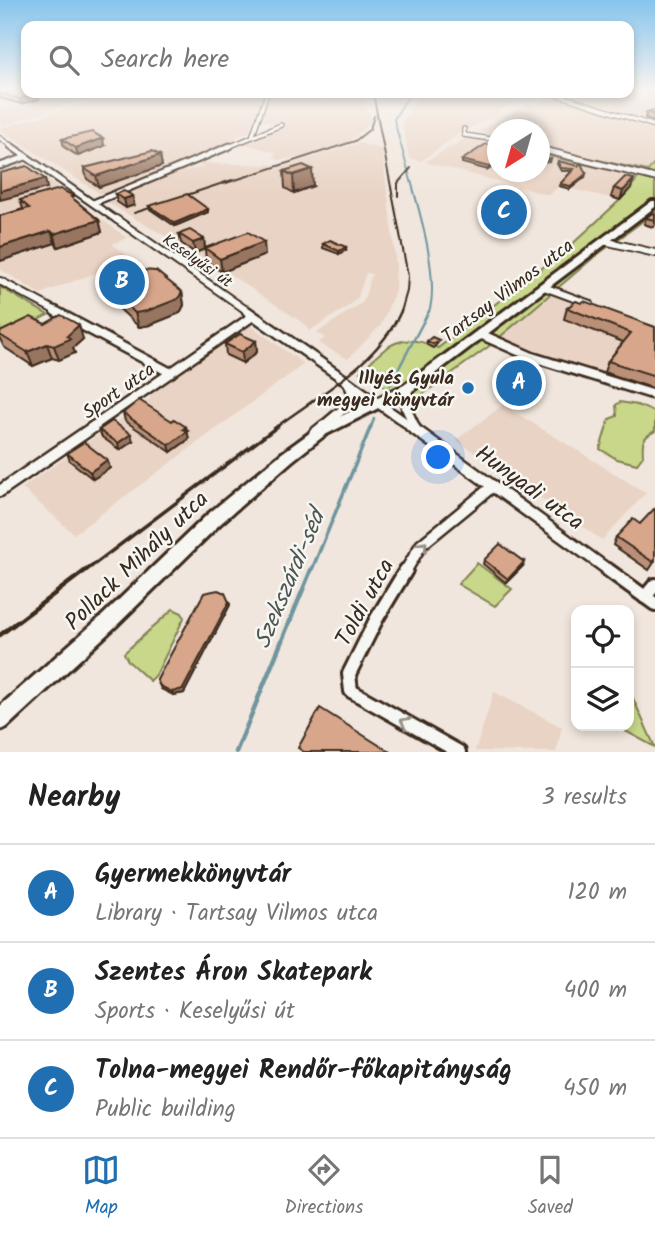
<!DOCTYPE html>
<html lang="en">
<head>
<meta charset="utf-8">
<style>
	body { margin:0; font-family:Kalam,sans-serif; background:#f2f2f2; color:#222 }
	.controls { position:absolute; right:21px; bottom:21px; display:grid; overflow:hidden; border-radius:14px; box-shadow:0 4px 10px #0003 }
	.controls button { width:63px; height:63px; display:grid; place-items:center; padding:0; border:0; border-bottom:2px solid #e0e0e0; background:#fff; color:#222; font:35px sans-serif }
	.compass { position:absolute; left:487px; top:119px; width:63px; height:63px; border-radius:50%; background:#fff; box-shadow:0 4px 10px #0003; rotate:217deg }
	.you { position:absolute; left:439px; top:458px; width:24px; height:24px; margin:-18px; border:5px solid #fff; border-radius:50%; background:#1a73e8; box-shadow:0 0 0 10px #1a73e833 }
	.badge { display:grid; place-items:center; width:46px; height:46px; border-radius:50%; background:#1f6fb2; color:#fff; font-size:23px; font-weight:700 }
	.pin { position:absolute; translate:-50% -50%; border:4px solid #fff; box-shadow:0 2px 7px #0006 }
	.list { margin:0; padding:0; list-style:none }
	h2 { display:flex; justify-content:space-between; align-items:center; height:91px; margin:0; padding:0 28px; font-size:30px }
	h2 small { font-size:23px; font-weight:400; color:#767676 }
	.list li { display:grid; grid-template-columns:46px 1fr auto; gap:21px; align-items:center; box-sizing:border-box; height:98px; padding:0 28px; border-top:2px solid #e0e0e0 }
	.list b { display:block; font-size:26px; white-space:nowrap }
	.list p { margin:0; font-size:23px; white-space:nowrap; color:#767676 }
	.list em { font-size:23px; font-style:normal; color:#767676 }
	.icon { flex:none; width:38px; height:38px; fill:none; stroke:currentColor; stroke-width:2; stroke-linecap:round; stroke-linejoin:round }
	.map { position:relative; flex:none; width:655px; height:752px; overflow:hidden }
	.search { position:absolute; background:#fff; box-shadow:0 4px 10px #0003; left:21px; right:21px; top:21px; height:77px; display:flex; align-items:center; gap:18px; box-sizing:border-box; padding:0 24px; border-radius:14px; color:#767676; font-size:26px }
	.sheet { height:385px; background:#fff }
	nav { display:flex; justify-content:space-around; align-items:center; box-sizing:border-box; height:98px; border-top:2px solid #e0e0e0; background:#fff; font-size:19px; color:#767676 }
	nav a { display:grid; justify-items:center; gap:4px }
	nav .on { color:#1f6fb2 }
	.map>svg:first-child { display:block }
</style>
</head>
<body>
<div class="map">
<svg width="655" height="752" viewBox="0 0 655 752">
	<rect width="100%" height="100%" fill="#f0e6dd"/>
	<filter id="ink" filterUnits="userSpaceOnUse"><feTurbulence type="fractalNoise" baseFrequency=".0143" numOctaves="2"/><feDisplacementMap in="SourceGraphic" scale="14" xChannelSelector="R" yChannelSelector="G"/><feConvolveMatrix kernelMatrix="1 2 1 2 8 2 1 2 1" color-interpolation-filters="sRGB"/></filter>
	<g filter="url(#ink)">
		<!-- built -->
		<g fill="#e9d3c4">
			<path d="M0 89H26V93H108L1 126 0 111 14 107 0 102Z"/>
			<path d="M629 89H655V125L559 93H629Z"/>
			<path d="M121 93H263L250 131 234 138 240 140 104 196 0 130V128Z"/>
			<path d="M271 93H285L330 103 334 101 300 93H363L371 122 349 142 304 157 278 160 274 156 277 153 242 143 283 126 261 120Z"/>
			<path d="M421 93H518L529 95 498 111 503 112 460 133 421 161 409 158 402 121Z"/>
			<path d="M553 94 655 127V163L648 171 540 147V130H498L497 137 477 132 529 104 537 105Z"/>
			<path d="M468 137 497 144 498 172H540V154L639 176 620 200 559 186 549 195 425 162Z"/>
			<path d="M360 143 382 149 396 265 395 291 381 325 348 359 318 343 325 338 317 333 363 302 372 274 366 273 358 297 349 306 309 331 306 325 228 273 105 201 173 173 203 167 196 163 278 165 186 195Z"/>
			<path d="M20 160 127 238 112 244 132 259 40 294 0 269V167Z"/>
			<path d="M555 292 655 331V392L529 354 497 339Z"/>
			<path d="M250 325 304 364 74 534 22 488 151 398 147 395Z"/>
			<path d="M503 405 583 454 646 493 602 540 456 440Z"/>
			<path d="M494 692 562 727 556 752 475 751Z"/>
		</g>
		<!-- green -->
		<g fill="#c8d78a" stroke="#828054" stroke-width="2">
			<path d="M540 147 648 171 655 163V212L593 258 488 347 412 402 360 372C387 346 399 330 438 348L568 248 620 200 639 177 540 154Z"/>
			<path d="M0 287 48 315 0 339Z"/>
			<path d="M620 402 637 405 655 412V431C642 438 642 441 643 456L637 464 617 459 600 449 609 419 617 416 616 405Z"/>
			<path d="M477 563 512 589 495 606 458 584Z"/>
			<path d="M173 609 182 613 184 618 156 675 150 681 128 661 124 653Z"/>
			<path d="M631 694 655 747 616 726H629V698Z"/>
		</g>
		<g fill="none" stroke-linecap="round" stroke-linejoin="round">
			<!-- stream-far3 -->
			<path stroke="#70959e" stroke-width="2" d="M410 93 394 119C405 167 443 268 429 312"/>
			<!-- stream-far2 -->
			<g stroke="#70959e" stroke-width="2.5">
				<path d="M390 385 429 311"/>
				<path d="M371 427 374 419"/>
			</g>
			<!-- stream-far1 -->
			<path stroke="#70959e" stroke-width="3.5" d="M311 572 371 426"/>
			<!-- stream -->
			<path stroke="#70959e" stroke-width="4.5" d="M236 752 311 570"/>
			<!-- street-far5 casing -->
			<g stroke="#3b2a1e" stroke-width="6">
				<g id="street-far5">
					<path d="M552 93 655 126"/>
					<path d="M464 129V135L498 140"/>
					<path d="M252 137 281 125"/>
					<path d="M0 138 14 148"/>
					<path d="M226 148 252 137 267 93"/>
				</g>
			</g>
			<!-- street-far4 casing -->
			<g stroke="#3b2a1e" stroke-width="9">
				<g id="street-far4">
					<path d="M11 146 118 221"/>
					<path d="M540 149 655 178"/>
					<path d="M0 166 26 157"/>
					<path d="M93 203 230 146"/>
				</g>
			</g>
			<!-- street-far3 casing -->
			<g stroke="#3b2a1e" stroke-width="10">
				<g id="street-far3">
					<path d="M116 219 249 312"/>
					<path d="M604 241 655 253"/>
					<path d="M0 281 58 312"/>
					<path d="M544 287 590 304"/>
				</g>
			</g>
			<!-- street-far2 casing -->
			<g stroke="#3b2a1e" stroke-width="13">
				<g id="street-far2">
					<path d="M55 311 171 373"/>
					<path d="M247 311 412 427"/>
					<path d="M480 334 532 357 655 395"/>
					<path d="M408 388 406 408 415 427"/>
					<path d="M92 427 253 316"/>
					<path d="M322 427 348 405 353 395 348 382"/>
				</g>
			</g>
			<!-- street-far1 casing -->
			<g stroke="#3b2a1e" stroke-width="15">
				<g id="street-far1">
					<path d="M410 426 611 572"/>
					<path d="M314 434 324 426"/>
					<path d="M0 491 95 426"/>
					<path d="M405 572 421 545 493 486"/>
				</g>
			</g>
			<!-- street casing -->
			<g stroke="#3b2a1e" stroke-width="18">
				<g id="street">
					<path d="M406 570 377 618 349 674 351 691 459 752"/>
					<path d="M608 570 655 604"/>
					<path d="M645 597 655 585"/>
				</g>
			</g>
			<!-- primary casing -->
			<g stroke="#3b2a1e" stroke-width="6">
				<path id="primary" d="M652 201H655V207L412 391 325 435 292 461 220 524 115 627 7 727 0 730V706L103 615 208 514 282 453 315 429 404 385Z"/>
			</g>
			<!-- street-far5 -->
			<use href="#street-far5" stroke="#f6f6f2" stroke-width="3.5"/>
			<!-- street-far4 -->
			<use href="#street-far4" stroke="#f6f6f2" stroke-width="5"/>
			<!-- street-far3 -->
			<use href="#street-far3" stroke="#f6f6f2" stroke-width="6"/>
			<!-- street-far2 -->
			<use href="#street-far2" stroke="#f6f6f2" stroke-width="8"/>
			<!-- street-far1 -->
			<use href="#street-far1" stroke="#f6f6f2" stroke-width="10"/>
			<!-- street -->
			<use href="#street" stroke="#f6f6f2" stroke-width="12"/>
			<!-- primary -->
			<use href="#primary" fill="#f6f6f2" fill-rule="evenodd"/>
			<!-- rail-far3 -->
			<g stroke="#3b2a1e" stroke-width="2">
				<path d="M373 93 408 276 407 291 401 312"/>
				<path d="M223 184 355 141 370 129 374 116"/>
				<path d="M398 196V183L411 168"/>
				<path d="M166 202 232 180"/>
				<path d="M134 213 169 202"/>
			</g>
			<!-- rail-far2 -->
			<path stroke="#3b2a1e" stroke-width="2.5" d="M276 427C319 395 379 362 401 311"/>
			<!-- rail-far1 -->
			<path stroke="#3b2a1e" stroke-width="3.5" d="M84 572 278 426"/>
			<!-- rail -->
			<path stroke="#3b2a1e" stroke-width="4.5" d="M0 635 86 570"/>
		</g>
		<!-- wall -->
		<g fill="#ba9078" stroke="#3b2a1e" stroke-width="2">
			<path d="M0 89 37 94 39 99 21 104 0 98Z"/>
			<path d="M655 110V122L645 118 647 112Z"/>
			<path d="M62 139 104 146 78 156 64 147Z"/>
			<path d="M498 147V163L488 170 462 163V160Z"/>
			<path d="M160 155 162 166 99 187 87 179 84 168Z"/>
			<path d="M558 161 578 166 585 177 570 189 559 186 560 184 572 171H561L557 164Z"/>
			<path d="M284 171 313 186 294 193 285 188Z"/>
			<path d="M614 188H631L620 200 611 197Z"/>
			<path d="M115 194 134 205 126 208 117 202Z"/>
			<path d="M20 200H75L99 220 102 232 58 247 55 243 0 261V216L23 209Z"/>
			<path d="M149 206 208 212 175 226 150 209Z"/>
			<path d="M655 214V225L653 227 644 224 646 218Z"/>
			<path d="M179 234 204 239 205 248 265 255 222 272 206 261 205 249 195 253 181 243Z"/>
			<path d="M323 244 346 250 339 254 323 248Z"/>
			<path d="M107 287 182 292 184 305 180 313 150 325 139 327 111 301Z"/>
			<path d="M581 303 655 327V389L604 372 608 361 623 342 564 319 567 308Z"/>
			<path d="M45 324 83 339 73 348 75 353 59 360 52 358 33 366 4 347 0 339V332Z"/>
			<path d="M256 341 257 352 243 363 226 355 225 344Z"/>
			<path d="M427 341 438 343 433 348 427 345Z"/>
			<path d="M123 413 172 421 186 427 189 439 171 452 125 421Z"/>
			<path d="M99 430 133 441 120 450 102 437Z"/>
			<path d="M67 453 107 460 110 468 93 479 70 461Z"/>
			<path d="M655 510V561L649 570 613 545 616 537 640 524Z"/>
			<path d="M484 560 523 566 506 583 483 564Z"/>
			<path d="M229 602 230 605 184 693 173 695 161 689 157 680Z"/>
		</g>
		<!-- shaded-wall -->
		<g fill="#977561" stroke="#3b2a1e" stroke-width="2">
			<path d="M37 94 39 99 21 104 20 99Z"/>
			<path d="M103 138 104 146 78 156 76 148Z"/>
			<path d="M160 155 162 166 99 187 96 176Z"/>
			<path d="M551 159 550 162 540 163V161Z"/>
			<path d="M498 161V163L488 170 489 167Z"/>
			<path d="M312 169 313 186 294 193 293 175Z"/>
			<path d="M586 174 585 177 570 189 571 186Z"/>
			<path d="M45 179 47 188 0 200V191Z"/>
			<path d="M634 179 631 188 620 200 623 191Z"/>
			<path d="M133 196 134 205 126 208 124 199Z"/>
			<path d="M208 209V212L175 226V223Z"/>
			<path d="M99 220 102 232 58 247 54 234Z"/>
			<path d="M51 231 55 243 0 261V247Z"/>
			<path d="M204 239 205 249 195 253 193 243Z"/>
			<path d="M264 242 265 255 222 272 220 259Z"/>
			<path d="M346 247V250L339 254V251Z"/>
			<path d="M182 292 184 305 180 313 150 325 139 327 135 313Z"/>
			<path d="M79 325 83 339 73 348 75 353 59 360 54 346Z"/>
			<path d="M256 341 257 352 243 363 242 352Z"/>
			<path d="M47 344 52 358 33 366 27 352Z"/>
			<path d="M186 427 189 439 171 452 169 445Z"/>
			<path d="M131 434 133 441 120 450 118 443Z"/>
			<path d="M107 460 110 468 93 479 90 472Z"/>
			<path d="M524 562 523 566 506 583 508 579Z"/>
			<path d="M229 602 230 605 184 693 173 695 172 692Z"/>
		</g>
		<!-- building -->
		<g fill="#d8a78b" stroke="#3b2a1e" stroke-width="2">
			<path d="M0 89H18L26 91V93L37 94 20 99 0 93Z"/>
			<path d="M655 110V115L647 112Z"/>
			<path d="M522 124 538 127 534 130H513Z"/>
			<path d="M92 132 103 138 76 148 62 139Z"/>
			<path d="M486 144 498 147V161L489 167 462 160Z"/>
			<path d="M152 151 160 155 96 176 84 168Z"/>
			<path d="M540 157 551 159 540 161Z"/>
			<path d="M558 161 578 166 581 163 586 174 571 186 560 184 574 169 561 168Z"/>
			<path d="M303 165 312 169 293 175 284 171Z"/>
			<path d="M27 166 45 179 0 191V173Z"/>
			<path d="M625 177 634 179 623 191 614 188Z"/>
			<path d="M60 189 74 196 71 197 99 220 54 234 51 231 0 247V216L29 208 20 200Z"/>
			<path d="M124 191 133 196 124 199 115 194Z"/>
			<path d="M187 194 208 209 175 223 149 206Z"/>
			<path d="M652 213 655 214V220L646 218Z"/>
			<path d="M190 230 204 239 193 243 179 234Z"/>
			<path d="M248 232 264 242 220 259 205 248Z"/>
			<path d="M330 240 346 247 339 251 323 244Z"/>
			<path d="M141 270 156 271 182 292 178 299 147 311 135 313 107 287 113 281Z"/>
			<path d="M576 301 581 303 584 301 655 327V376L608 361 631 333 567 308Z"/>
			<path d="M61 315 79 325 67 336 70 339 54 346 47 344 27 352 0 335V332L31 317 45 324Z"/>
			<path d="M240 334 256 341 242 352 225 344Z"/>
			<path d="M432 337 439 340 433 344 427 341Z"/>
			<path d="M139 400 172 421 174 419 186 427 183 429 188 431 169 445 123 413Z"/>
			<path d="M112 421 131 434 118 443 99 430Z"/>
			<path d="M84 442 107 460 90 472 67 453Z"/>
			<path d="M654 509 655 510V560L653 562 616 537 633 519 640 524Z"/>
			<path d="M500 544 524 562 508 579 484 560Z"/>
			<path d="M218 590 225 593 229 602 183 689 172 692 160 686 157 680 160 674 204 593Z"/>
			<path d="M320 708 390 752H304L298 748Z"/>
		</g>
		<!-- one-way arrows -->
		<defs><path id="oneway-chevron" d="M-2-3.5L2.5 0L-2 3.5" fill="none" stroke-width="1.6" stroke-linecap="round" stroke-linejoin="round" transform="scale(1.75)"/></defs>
		<g stroke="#989088">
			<use href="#oneway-chevron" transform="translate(423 546) rotate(-48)"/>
			<use href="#oneway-chevron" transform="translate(405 722) rotate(-151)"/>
		</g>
	</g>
	<!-- sky -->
	<linearGradient id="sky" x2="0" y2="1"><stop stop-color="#86c4ed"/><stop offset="0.46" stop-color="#f8f4f0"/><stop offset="1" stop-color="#f8f4f0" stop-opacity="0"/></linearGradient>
	<rect width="655" height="194" fill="url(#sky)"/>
	<!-- markers -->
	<circle fill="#1f6fb2" stroke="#f6f6f2" stroke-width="2.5" cx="468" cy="388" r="7"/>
	<g text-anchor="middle" stroke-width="5" stroke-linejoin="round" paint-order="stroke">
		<!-- far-street labels -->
		<g font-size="16" fill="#3b2a1e" stroke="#f6f6f2">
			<text transform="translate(198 260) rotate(35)" y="6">Keselyűsi út</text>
		</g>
		<!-- street labels -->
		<g font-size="19" fill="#3b2a1e" stroke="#f6f6f2">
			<text transform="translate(507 290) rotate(-37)" y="7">Tartsay Vilmos utca</text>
			<text transform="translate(118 390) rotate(-35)" y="7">Sport utca</text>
		</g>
		<!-- poi labels -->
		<g font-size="19" font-weight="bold" fill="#3b2a1e" stroke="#f6f6f2" text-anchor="end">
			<text x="454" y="384">Illyés Gyula<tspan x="454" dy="22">megyei könyvtár</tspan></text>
		</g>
		<!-- near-street labels -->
		<g font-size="23" fill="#3b2a1e" stroke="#f6f6f2">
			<text transform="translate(530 487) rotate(36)" y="8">Hunyadi utca</text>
			<text transform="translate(136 560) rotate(-44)" y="8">Pollack Mihály utca</text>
			<text transform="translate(364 602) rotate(-61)" y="8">Toldi utca</text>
		</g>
		<!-- near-water labels -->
		<g font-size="24" font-style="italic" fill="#515654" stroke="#f6f6f2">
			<text transform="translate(289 579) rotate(-67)" y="8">Szekszárdi-séd</text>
		</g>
	</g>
</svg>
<div class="controls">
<button><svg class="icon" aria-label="locate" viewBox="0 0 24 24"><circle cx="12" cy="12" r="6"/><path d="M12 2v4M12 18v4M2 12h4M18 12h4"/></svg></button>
<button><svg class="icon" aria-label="layers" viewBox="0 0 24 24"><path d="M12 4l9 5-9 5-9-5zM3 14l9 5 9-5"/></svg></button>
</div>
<svg class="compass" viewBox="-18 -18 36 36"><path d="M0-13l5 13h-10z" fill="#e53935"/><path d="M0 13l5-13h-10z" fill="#767676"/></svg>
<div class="you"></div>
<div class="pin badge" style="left:519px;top:383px">A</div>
<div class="pin badge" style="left:122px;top:282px">B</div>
<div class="pin badge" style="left:504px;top:212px">C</div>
<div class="search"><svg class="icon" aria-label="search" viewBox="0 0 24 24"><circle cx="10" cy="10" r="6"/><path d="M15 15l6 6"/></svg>Search here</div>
</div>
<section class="sheet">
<h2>Nearby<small>3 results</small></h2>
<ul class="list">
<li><span class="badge">A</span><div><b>Gyermekkönyvtár</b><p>Library · Tartsay Vilmos utca</p></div><em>120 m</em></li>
<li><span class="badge">B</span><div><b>Szentes Áron Skatepark</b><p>Sports · Keselyűsi út</p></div><em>400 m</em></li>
<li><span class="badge">C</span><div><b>Tolna-megyei Rendőr-főkapitányság</b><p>Public building</p></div><em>450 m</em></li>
</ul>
</section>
<nav>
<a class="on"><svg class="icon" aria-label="map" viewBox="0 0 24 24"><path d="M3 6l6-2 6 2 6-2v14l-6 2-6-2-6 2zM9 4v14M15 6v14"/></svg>Map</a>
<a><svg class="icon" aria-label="directions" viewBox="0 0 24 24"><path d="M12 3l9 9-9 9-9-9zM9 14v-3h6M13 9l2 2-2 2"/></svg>Directions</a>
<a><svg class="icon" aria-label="saved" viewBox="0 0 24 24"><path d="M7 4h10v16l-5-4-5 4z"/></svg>Saved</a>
</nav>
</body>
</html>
